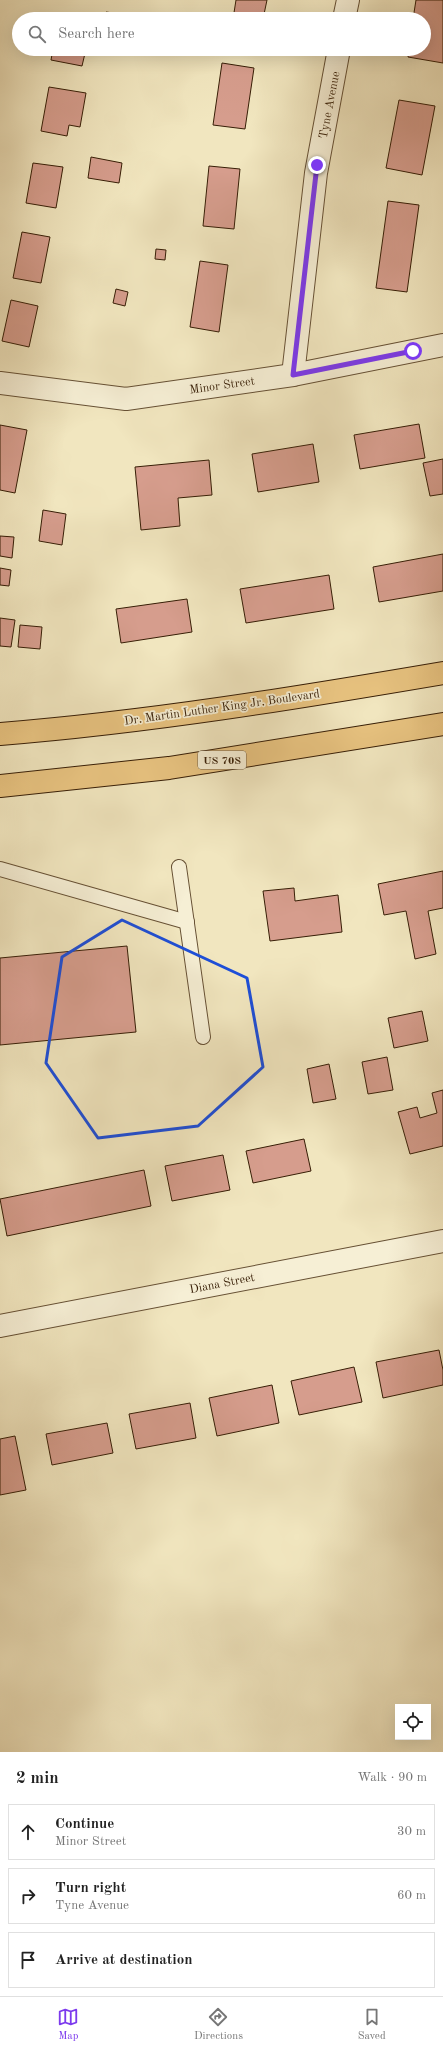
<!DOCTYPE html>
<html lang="en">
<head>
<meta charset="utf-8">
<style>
	body { margin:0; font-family:"Old Standard TT",serif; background:#f6f6f6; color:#222 }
	.controls { position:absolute; right:12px; bottom:12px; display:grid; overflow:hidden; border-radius:0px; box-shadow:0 4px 16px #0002 }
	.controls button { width:36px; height:36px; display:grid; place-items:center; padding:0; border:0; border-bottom:1px solid #e0e0e0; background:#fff; color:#222; font:20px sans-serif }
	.stop { position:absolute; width:12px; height:12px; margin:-9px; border:3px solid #7c3aed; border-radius:50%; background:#fff }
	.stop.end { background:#7c3aed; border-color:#fff; box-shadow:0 1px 4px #0008 }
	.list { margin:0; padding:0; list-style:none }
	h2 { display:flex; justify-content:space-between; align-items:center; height:52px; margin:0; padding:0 16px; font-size:17px }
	h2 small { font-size:13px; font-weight:400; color:#767676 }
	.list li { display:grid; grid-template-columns:26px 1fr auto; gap:12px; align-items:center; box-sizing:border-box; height:56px; margin:0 8px 8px; padding:0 8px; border:1px solid #e0e0e0; border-radius:0px }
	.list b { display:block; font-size:15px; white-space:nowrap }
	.list p { margin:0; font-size:13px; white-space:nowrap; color:#767676 }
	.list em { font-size:13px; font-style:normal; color:#767676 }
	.icon { flex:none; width:22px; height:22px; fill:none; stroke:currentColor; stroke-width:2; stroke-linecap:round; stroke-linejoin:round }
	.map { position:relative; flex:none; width:443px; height:1752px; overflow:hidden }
	.search { position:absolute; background:#fff; box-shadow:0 4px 16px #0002; left:12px; right:12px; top:12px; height:44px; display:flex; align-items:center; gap:10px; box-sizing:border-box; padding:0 14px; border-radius:22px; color:#767676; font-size:15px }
	.sheet { height:244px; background:#fff }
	nav { display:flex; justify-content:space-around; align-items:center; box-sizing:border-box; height:56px; border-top:1px solid #e0e0e0; background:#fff; font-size:11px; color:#767676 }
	nav a { display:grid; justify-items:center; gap:2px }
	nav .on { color:#7c3aed }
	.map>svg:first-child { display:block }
</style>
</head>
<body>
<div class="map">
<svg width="443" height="1752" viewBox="0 0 443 1752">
	<rect width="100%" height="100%" fill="#f1e6bf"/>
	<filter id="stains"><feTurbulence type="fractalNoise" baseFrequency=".005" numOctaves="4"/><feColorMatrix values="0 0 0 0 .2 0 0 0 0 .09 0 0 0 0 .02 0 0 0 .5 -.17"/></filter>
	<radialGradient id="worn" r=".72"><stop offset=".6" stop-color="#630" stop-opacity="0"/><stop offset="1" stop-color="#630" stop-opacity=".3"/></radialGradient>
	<!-- building -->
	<g fill="#d69d8d" stroke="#371e06">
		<path d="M236 0H267L263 19H233Z"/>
		<path d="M416 0H443V63L408 57 409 49H424V19H413Z"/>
		<path d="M106 12 142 17V19H105Z"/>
		<path d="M53 49H86L82 66 51 60Z"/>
		<path d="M222 63 254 68 245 129 213 125Z"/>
		<path d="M49 87 86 93 80 127 69 125 67 136 41 131Z"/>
		<path d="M399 100 435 106 422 175 386 168Z"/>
		<path d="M91 157 122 163 119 183 88 178Z"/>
		<path d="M33 163 63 167 56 208 26 203Z"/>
		<path d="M209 166 240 169 234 229 203 226Z"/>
		<path d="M388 201 419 205 407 292 376 288Z"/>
		<path d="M22 232 50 237 41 283 13 278Z"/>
		<path d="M156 249 166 250 165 260 155 259Z"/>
		<path d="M200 261 228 265 219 332 190 327Z"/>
		<path d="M116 289 128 292 125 306 113 303Z"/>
		<path d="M11 300 38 306 29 347 2 341Z"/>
		<path d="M419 424 425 458 360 469 354 435Z"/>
		<path d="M0 425 27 430 15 493 0 490Z"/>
		<path d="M313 444 319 482 258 492 252 454Z"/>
		<path d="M443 459V494L430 496 423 463Z"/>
		<path d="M209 460 212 495 178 498 180 526 141 530 135 467Z"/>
		<path d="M43 510 66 514 62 545 39 541Z"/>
		<path d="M0 536 14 537 12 558 0 556Z"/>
		<path d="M443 554V591L379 602 373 567Z"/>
		<path d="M0 568 11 570 9 586 0 585Z"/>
		<path d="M329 575 334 609 246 623 240 589Z"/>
		<path d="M187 599 192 632 121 643 116 609Z"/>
		<path d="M0 618 15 620 11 647 0 646Z"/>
		<path d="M20 625 42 627 40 649 18 647Z"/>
		<path d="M443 871V908L428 911 436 954 415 959 406 911 384 915 378 884Z"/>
		<path d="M294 888 295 901 338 895 342 932 270 941 263 891Z"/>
		<path d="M127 946 136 1032 0 1045V958Z"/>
		<path d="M422 1011 428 1041 394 1048 388 1018Z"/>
		<path d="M387 1057 393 1090 368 1094 362 1062Z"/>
		<path d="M329 1064 336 1099 313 1103 307 1069Z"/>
		<path d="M443 1090V1146L410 1154 398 1112 417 1107 420 1118 437 1113 432 1093Z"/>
		<path d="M304 1139 311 1171 253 1183 246 1151Z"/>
		<path d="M223 1155 230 1190 172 1201 165 1166Z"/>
		<path d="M144 1170 151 1206 7 1236 0 1199Z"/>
		<path d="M439 1350 443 1370V1385L383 1398 376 1362Z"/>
		<path d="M354 1367 362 1402 299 1415 291 1381Z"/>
		<path d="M272 1385 279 1423 217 1436 209 1398Z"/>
		<path d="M190 1403 196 1438 136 1449 129 1414Z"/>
		<path d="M107 1423 113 1453 52 1465 46 1434Z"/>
		<path d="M15 1436 26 1490 0 1495V1439Z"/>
	</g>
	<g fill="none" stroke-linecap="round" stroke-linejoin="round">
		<!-- lane casing -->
		<g stroke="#665034" stroke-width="16">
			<g id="lane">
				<path d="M179 867 203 1037"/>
				<path d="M0 869 187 922"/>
			</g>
		</g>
		<!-- street casing -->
		<g stroke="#665034" stroke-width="24">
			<g id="street">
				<path d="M344 19 348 0"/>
				<path d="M293 375 316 173 339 49"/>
				<path d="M0 383 126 399 293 375 443 345"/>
				<path d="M0 1326 443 1241"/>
			</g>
		</g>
		<!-- primary casing -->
		<g stroke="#371e06" stroke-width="24">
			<g id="primary">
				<path d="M0 734C149 722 296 698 443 673"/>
				<path d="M0 786 169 768 443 724"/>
			</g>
		</g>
		<!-- lane -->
		<use href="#lane" stroke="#f6efd5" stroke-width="14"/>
		<!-- street -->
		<use href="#street" stroke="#f6efd5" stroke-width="22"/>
		<!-- primary -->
		<use href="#primary" stroke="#e8c380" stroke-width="22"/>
	</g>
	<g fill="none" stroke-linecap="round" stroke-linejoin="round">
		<!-- route -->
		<path stroke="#7c3aed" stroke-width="5" d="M317 165 293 375 413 351"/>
	</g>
	<!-- marked area -->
	<path fill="none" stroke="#1d4ed8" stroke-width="3" stroke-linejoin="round" d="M122 920 247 978 263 1067 198 1126 98 1138 46 1063 62 957Z"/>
	<g text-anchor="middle" stroke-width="3.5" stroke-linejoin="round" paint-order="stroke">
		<!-- shield labels -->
		<rect fill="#f6efd5" stroke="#705d44" stroke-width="1" x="198" y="751" width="48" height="18" rx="3"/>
		<g font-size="11" font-weight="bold" fill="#371e06">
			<text x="222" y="764">US 70S</text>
		</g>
		<!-- street labels -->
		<g font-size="12" fill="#371e06" stroke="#f6efd5">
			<text transform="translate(329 105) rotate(-79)" y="4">Tyne Avenue</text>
			<text transform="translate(222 385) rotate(-8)" y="4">Minor Street</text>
			<text transform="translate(222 707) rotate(-8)" y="4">Dr. Martin Luther King Jr. Boulevard</text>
			<text transform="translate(222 1283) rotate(-11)" y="4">Diana Street</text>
		</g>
	</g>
	<rect width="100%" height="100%" filter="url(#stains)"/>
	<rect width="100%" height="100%" fill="url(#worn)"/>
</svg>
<div class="controls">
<button><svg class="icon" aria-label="locate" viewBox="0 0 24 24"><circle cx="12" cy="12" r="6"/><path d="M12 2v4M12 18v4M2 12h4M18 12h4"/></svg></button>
</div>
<div class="stop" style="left:413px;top:351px"></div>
<div class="stop end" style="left:317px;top:165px"></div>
<div class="search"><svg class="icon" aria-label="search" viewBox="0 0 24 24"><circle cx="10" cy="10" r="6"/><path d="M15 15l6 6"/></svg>Search here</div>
</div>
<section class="sheet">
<h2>2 min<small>Walk · 90 m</small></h2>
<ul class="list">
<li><svg class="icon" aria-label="ahead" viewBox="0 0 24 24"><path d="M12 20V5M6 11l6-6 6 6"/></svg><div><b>Continue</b><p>Minor Street</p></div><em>30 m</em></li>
<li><svg class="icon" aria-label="right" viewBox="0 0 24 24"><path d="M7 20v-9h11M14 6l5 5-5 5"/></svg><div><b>Turn right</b><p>Tyne Avenue</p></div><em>60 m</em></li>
<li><svg class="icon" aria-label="arrive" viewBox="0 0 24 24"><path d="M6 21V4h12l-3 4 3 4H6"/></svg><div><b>Arrive at destination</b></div></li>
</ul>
</section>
<nav>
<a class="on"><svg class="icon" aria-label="map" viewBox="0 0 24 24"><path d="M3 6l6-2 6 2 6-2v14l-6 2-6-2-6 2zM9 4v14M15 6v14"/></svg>Map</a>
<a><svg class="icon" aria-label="directions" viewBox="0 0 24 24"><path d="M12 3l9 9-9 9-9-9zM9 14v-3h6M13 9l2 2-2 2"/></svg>Directions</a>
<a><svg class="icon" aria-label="saved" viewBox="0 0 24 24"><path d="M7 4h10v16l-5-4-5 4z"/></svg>Saved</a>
</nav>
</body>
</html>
